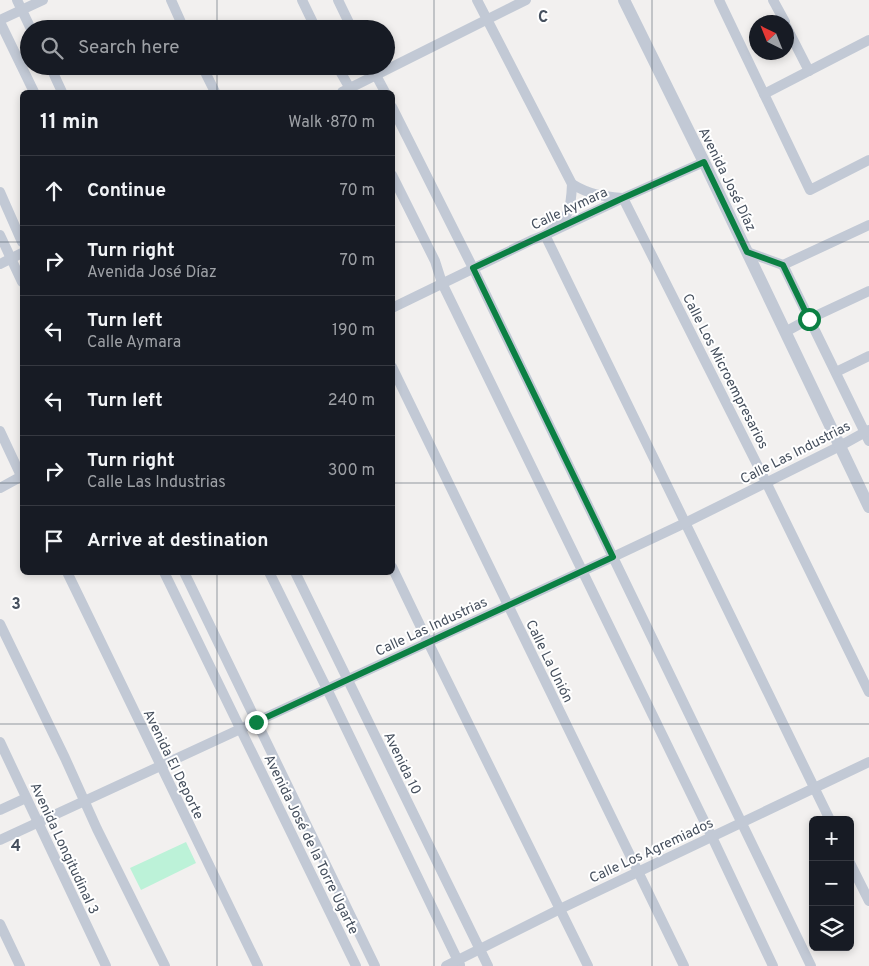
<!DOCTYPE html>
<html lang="en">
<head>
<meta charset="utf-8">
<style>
	body { margin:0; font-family:Overpass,sans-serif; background:#20242c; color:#f1f3f6 }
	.controls { position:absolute; right:15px; bottom:15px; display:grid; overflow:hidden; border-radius:8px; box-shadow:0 2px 8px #0003 }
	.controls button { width:45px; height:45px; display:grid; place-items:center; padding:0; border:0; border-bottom:1px solid #363941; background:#171b24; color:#f1f3f6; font:25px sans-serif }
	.compass { position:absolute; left:749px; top:15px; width:45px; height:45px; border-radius:50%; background:#171b24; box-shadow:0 2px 8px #0003; rotate:317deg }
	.stop { position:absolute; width:15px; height:15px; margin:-11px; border:4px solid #0b8043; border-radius:50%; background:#fff }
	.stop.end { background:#0b8043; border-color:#fff; box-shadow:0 1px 5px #0008 }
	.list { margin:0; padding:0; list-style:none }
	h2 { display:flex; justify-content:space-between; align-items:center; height:65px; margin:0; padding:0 20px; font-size:21px }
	h2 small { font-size:16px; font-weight:400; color:#9ea1a6 }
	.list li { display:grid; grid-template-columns:32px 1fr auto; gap:15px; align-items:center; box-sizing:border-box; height:70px; padding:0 20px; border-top:1px solid #363941 }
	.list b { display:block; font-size:19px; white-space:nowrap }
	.list p { margin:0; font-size:16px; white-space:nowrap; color:#9ea1a6 }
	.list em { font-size:16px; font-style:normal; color:#9ea1a6 }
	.icon { flex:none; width:28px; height:28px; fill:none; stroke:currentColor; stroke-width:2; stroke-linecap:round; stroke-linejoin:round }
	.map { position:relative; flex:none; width:869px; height:966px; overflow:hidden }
	.search { position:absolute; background:#171b24; box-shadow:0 2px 8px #0003; left:20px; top:20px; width:375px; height:55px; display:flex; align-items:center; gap:12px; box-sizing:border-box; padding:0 18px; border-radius:28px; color:#9ea1a6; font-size:19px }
	.panel { position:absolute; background:#171b24; box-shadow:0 2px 8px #0003; left:20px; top:90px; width:375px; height:485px; border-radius:8px }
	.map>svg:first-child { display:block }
</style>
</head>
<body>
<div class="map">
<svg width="869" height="966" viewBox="0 0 869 966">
	<rect width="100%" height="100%" fill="#f2f0ef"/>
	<!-- park -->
	<path fill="#bcf2d8" d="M186 842 196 863 141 890 130 868Z"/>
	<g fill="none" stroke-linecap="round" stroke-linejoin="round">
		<!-- minor -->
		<g stroke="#c2c9d5" stroke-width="10">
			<path d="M17 0 31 29"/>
			<path d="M171 0 184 29"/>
			<path d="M302 0 316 29"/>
			<path d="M338 0 352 29"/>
			<path d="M477 0 572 184C590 195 602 196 623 198L766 482 869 692"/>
			<path d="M719 0 810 190 869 160"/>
			<path d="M773 0 785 22"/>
			<path d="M0 20 43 0"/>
			<path d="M0 22 34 92"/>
			<path d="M786 26 809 71"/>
			<path d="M50 66 62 92"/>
			<path d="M202 66 215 92"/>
			<path d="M337 66 352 92"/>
			<path d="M371 66 385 92"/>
			<path d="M342 92 526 0"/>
			<path d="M764 94 869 40"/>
			<path d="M392 107 473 268 811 966"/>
			<path d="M392 175 435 261 442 283 712 837 773 966"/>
			<path d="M572 184C571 214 568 218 545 235L830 820"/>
			<path d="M0 192 22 242"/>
			<path d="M0 235 22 282"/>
			<path d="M747 252 783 265 869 225"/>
			<path d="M0 264 22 253"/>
			<path d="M783 265 869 441"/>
			<path d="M392 308 532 240 545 235 623 198 704 162"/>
			<path d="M785 332 809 319 869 291"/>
			<path d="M392 367 684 966"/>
			<path d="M836 372 869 356"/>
			<path d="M0 431 22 478"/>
			<path d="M0 488 22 476"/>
			<path d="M392 567 428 642 588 966"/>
			<path d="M67 572 258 966"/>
			<path d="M164 572 356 966"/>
			<path d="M184 572 375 966"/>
			<path d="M269 572 327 689 460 965"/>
			<path d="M295 572 488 966"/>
			<path d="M0 624 65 758 97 829 165 966"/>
			<path d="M0 742 106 966"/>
			<path d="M0 810 26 798"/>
			<path d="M0 840 613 557 685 523 840 446 869 430"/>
			<path d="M850 863 869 901"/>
			<path d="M0 924 20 966"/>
			<path d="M446 966 560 909 869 762"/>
		</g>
		<!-- tertiary -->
		<path stroke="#c2c9d5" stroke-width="12" d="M624 0 704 162 869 507"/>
	</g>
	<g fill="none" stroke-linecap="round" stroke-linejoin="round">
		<!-- route -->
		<path stroke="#0b8043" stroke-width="6" d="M256 722 613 557 473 268 623 198 704 162 747 252 783 265 809 319"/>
	</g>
	<!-- grid -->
	<path fill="none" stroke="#46505e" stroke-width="1" stroke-opacity="0.55" d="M217 0V29M434 0V966M652 0V966M217 66V92M0 242H22M392 242H869M0 483H22M392 483H869M217 572V966M0 724H869"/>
	<g text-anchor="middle" stroke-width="4" stroke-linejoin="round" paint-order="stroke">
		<!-- street labels -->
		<g font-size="14" fill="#46505e" stroke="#fff">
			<text transform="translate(728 179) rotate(64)" y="5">Avenida José Díaz</text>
			<text transform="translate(569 208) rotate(-25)" y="5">Calle Aymara</text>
			<text transform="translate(726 371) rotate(63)" y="5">Calle Los Microempresarios</text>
			<text transform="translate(795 452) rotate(-27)" y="5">Calle Las Industrias</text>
			<text transform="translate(431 626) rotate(-25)" y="5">Calle Las Industrias</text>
			<text transform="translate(550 661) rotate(64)" y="5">Calle La Unión</text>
			<text transform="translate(403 763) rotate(64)" y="5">Avenida 10</text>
			<text transform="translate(174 764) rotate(64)" y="5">Avenida El Deporte</text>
			<text transform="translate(312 844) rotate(64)" y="5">Avenida José de la Torre Ugarte</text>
			<text transform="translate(65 848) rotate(65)" y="5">Avenida Longitudinal 3</text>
			<text transform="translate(651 850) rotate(-25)" y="5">Calle Los Agremiados</text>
		</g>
	</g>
	<g font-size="16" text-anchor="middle" font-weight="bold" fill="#46505e" stroke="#fff" stroke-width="4" stroke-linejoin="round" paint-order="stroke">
		<text x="543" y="22">C</text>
		<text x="16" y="609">3</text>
		<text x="16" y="851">4</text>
	</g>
</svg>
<div class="controls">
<button>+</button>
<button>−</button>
<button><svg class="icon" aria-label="layers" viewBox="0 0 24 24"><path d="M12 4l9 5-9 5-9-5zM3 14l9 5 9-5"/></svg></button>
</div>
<svg class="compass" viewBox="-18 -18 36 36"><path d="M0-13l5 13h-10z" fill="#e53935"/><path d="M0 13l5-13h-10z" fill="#9ea1a6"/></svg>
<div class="stop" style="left:809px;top:319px"></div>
<div class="stop end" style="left:256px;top:722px"></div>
<div class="search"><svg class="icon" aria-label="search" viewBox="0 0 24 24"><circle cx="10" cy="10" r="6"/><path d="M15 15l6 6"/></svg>Search here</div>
<section class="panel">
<h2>11 min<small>Walk · 870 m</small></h2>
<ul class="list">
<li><svg class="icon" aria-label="ahead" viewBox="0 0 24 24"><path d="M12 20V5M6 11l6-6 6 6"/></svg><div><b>Continue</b></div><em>70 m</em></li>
<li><svg class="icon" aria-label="right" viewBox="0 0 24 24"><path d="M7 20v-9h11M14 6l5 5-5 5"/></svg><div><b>Turn right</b><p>Avenida José Díaz</p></div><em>70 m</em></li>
<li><svg class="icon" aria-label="left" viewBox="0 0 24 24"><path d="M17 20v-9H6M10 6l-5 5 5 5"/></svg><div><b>Turn left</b><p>Calle Aymara</p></div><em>190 m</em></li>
<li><svg class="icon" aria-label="left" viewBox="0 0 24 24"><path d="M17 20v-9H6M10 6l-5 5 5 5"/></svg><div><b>Turn left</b></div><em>240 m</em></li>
<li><svg class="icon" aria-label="right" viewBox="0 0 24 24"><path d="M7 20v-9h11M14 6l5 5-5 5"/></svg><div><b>Turn right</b><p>Calle Las Industrias</p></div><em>300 m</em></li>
<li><svg class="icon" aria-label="arrive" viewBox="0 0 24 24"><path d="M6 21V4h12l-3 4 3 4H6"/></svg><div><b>Arrive at destination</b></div></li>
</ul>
</section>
</div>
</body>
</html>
